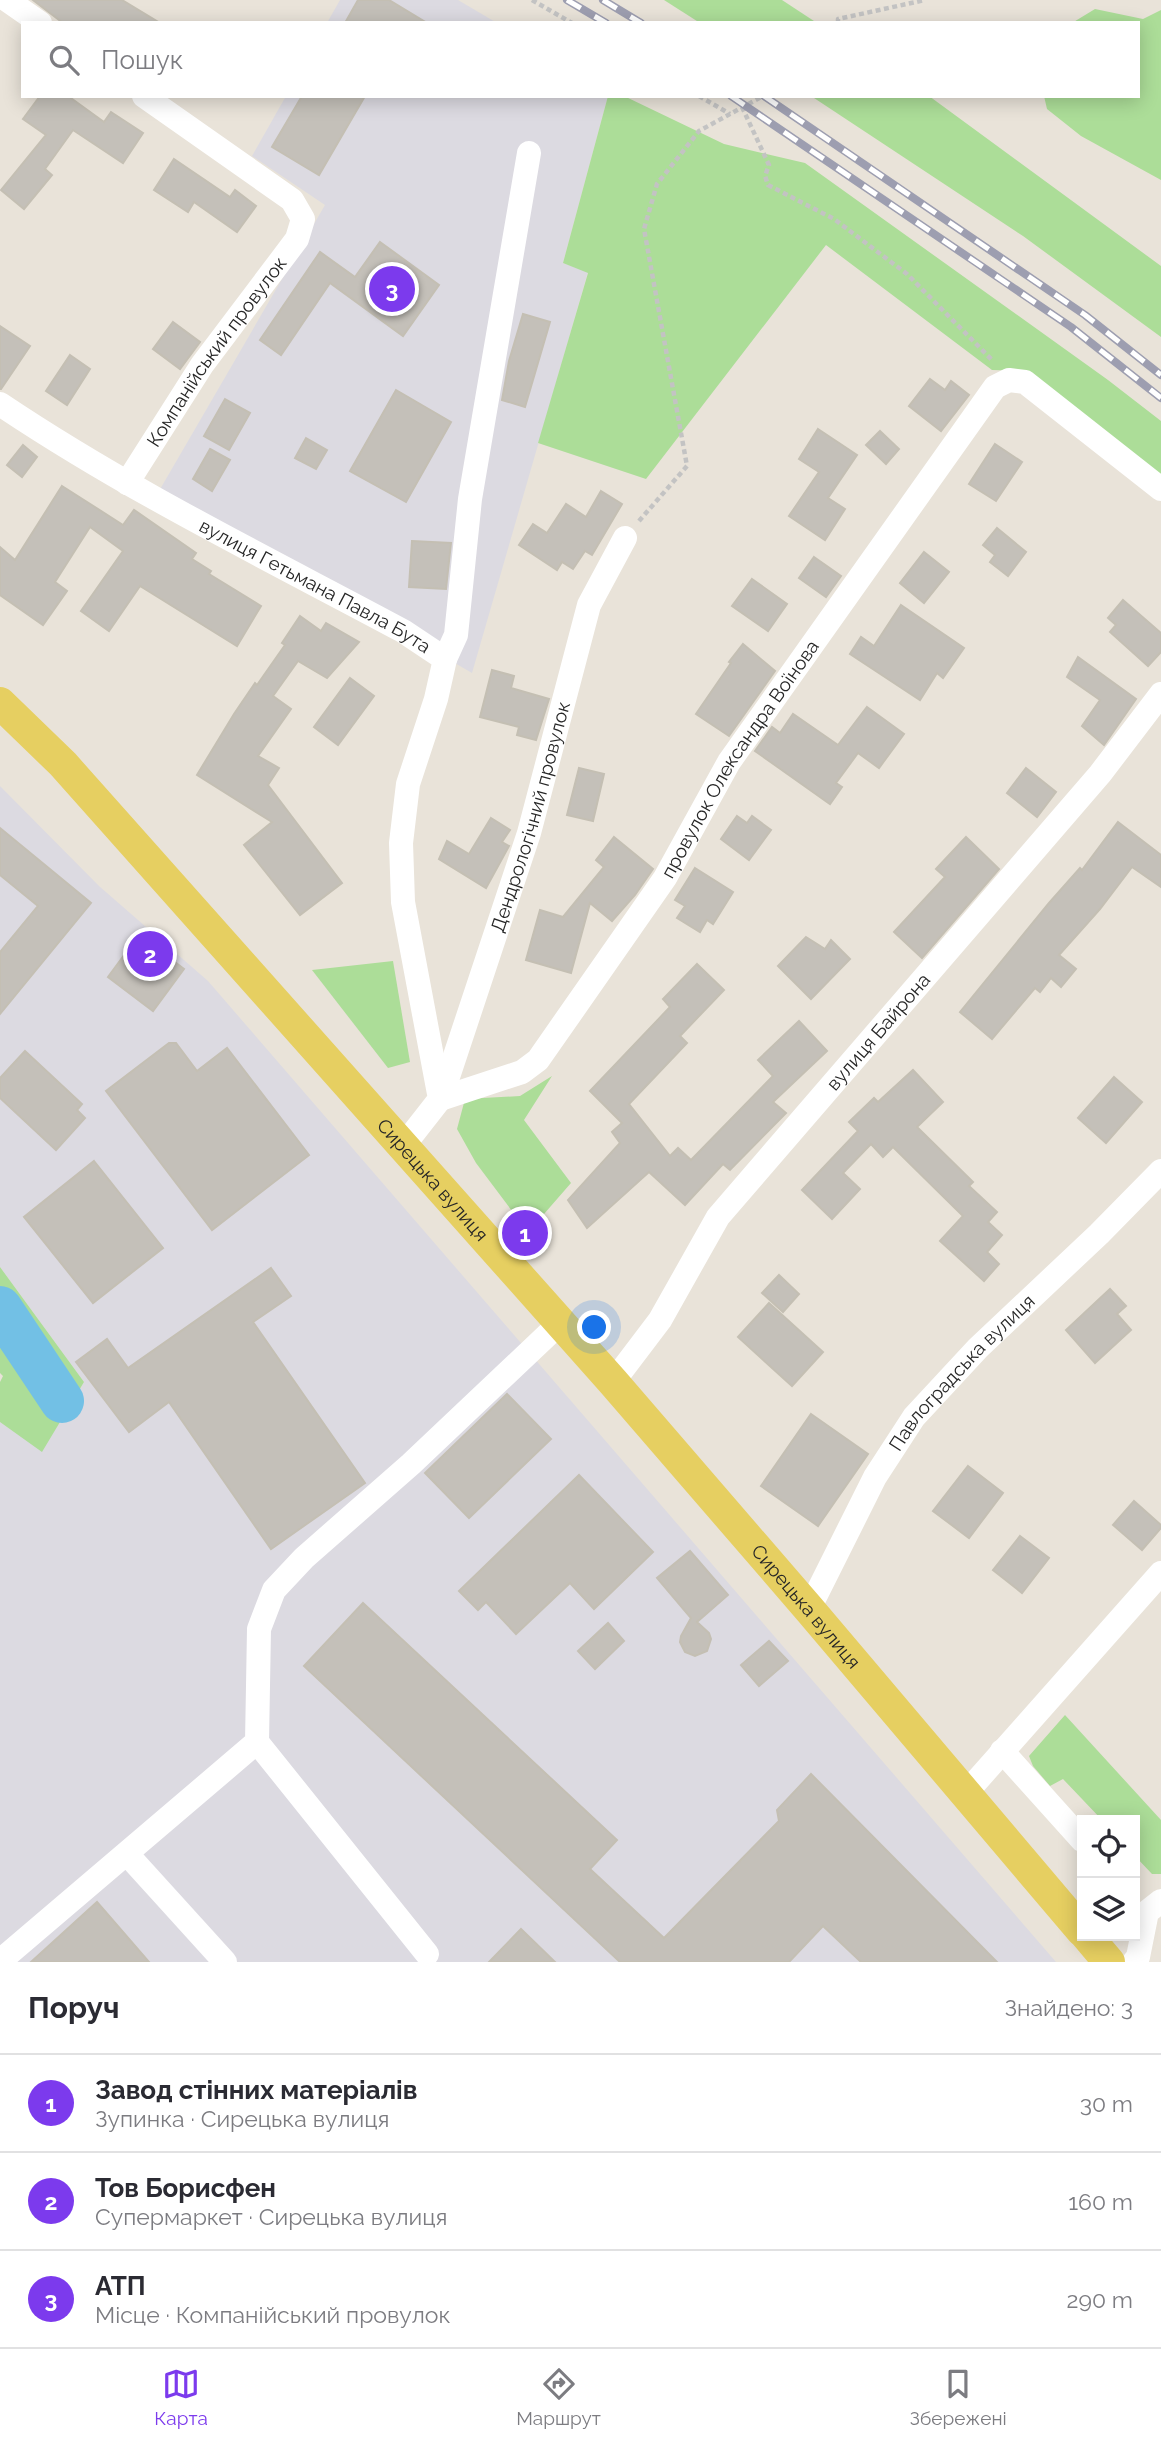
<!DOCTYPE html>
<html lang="uk">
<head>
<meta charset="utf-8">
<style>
	body { margin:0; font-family:Raleway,sans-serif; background:#f2f2f3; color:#2b2b33 }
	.controls { position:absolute; right:21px; bottom:21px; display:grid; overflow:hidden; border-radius:0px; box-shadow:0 4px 18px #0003 }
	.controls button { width:63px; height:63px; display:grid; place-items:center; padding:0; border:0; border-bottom:2px solid #e1e1e2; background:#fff; color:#2b2b33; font:35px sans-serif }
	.you { position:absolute; left:595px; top:1328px; width:24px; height:24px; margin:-18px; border:5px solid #fff; border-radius:50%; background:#1a73e8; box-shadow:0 0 0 10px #1a73e833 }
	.badge { display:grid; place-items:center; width:46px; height:46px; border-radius:50%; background:#7c3aed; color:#fff; font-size:23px; font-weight:700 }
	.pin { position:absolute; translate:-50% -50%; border:4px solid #fff; box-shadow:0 2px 7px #0006 }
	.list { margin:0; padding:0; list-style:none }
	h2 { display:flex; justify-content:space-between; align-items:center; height:91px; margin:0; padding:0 28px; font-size:30px }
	h2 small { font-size:23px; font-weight:400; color:#7c7c81 }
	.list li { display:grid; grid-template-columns:46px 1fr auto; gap:21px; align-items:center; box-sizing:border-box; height:98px; padding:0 28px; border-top:2px solid #e1e1e2 }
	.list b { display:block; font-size:26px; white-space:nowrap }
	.list p { margin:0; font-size:23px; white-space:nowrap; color:#7c7c81 }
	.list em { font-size:23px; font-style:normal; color:#7c7c81 }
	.icon { flex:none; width:38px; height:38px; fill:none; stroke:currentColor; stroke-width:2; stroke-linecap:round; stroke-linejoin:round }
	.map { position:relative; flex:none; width:1161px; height:1962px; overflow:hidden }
	.search { position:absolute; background:#fff; box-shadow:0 4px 18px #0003; left:21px; right:21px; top:21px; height:77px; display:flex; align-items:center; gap:18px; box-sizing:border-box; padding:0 24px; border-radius:0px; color:#7c7c81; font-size:26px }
	.sheet { height:385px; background:#fff }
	nav { display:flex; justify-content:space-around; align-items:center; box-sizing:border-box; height:98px; border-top:2px solid #e1e1e2; background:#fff; font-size:19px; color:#7c7c81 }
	nav a { display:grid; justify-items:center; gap:4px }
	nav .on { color:#7c3aed }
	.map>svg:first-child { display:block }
</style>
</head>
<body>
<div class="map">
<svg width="1161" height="1962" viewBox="0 0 1161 1962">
	<rect width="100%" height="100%" fill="#e9e3d9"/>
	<!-- industrial -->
	<g fill="#dcdae1">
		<path d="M340 0H458L497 23H327Z"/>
		<path d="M286 96H608L563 263 588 272 472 673 159 491 325 205 252 156Z"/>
		<path d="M0 786 99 886 208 981 1056 1962H0V1422L42 1451 84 1382 0 1267Z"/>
	</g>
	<!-- green -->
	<g fill="#acdd98">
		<path d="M664 0H782L817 23H700Z"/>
		<path d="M1095 9 1143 19 1161 10V180L1081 136 1047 109 1044 96H1138V23H1072Z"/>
		<path d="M608 96H624L724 144 805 163 1108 380 1161 421V476L1026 371 992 370 826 245 646 479 538 443 588 273 563 263Z"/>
		<path d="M811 96H929L1161 266V337L1023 236Z"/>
		<path d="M393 961 410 1062 388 1068 312 970Z"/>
		<path d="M552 1076 524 1120 571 1183 544 1214 521 1223 476 1163 457 1129 465 1099 520 1096Z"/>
		<path d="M0 1267 84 1382 42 1452 0 1422V1382L3 1376 0 1373Z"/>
		<path d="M1065 1715 1161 1820V1874H1152L1135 1856V1820H1102L1063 1779 1050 1786 1033 1766 1029 1756Z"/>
	</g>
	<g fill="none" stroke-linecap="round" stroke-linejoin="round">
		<!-- river -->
		<path stroke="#72c0e5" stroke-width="44" d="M0 1308 62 1401"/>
	</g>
	<!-- building -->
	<g fill="#c4c0b9" stroke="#c4bfb3" stroke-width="2">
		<path d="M33 0H122L160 23H63Z"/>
		<path d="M358 0H389L427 23H345Z"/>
		<path d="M40 96H68L104 122 111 112 143 133 123 163 73 130 45 169 52 175 24 209 1 190 46 135 23 119Z"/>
		<path d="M302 96H365L319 175 272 147Z"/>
		<path d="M174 159 230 197 235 190 256 206 237 232 194 202 188 212 154 190Z"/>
		<path d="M380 242 439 285 403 336 330 283 281 355 260 340 320 252 355 277Z"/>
		<path d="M523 314 550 322 525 407 502 400 509 361Z"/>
		<path d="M173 322 200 342 180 369 153 349Z"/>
		<path d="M0 326 30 346 1 389H0Z"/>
		<path d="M70 355 90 369 67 405 46 391Z"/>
		<path d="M930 379 945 390 951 381 969 395 941 431 909 406Z"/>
		<path d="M396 390 451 422 406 502 350 471Z"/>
		<path d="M225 399 250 413 229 450 204 436Z"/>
		<path d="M818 429 857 455 828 498 845 509 825 540 789 516 819 472 799 459Z"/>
		<path d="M880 431 899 449 886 464 866 445Z"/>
		<path d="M306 438 327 450 316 469 295 458Z"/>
		<path d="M995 444 1022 462 996 501 969 484Z"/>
		<path d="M23 445 37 457 22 477 7 465Z"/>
		<path d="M210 449 230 460 212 491 193 479Z"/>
		<path d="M62 486 123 525 134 510 196 553 192 559 211 571 209 574 261 606 237 646 140 586 109 631 81 611 123 551 90 527 55 582 67 591 43 625 0 595V547L15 560Z"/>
		<path d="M601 491 622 504 592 555 585 551 573 569 562 562 557 570 519 545 533 524 547 533 566 504 586 517Z"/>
		<path d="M997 528 1026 552 1008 576 990 562 995 555 983 545Z"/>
		<path d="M412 541 451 543 446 589 409 587Z"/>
		<path d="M924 552 949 572 924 603 900 583Z"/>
		<path d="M814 557 841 576 826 597 799 578Z"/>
		<path d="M752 579 787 604 768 631 732 606Z"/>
		<path d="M1123 600 1161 633V652L1148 666 1110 632 1116 625 1108 618Z"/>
		<path d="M901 605 964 648 943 678 937 673 920 700 850 654 861 637 874 646Z"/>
		<path d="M300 616 321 631 326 623 359 642 327 678 298 661 273 696 291 709 258 756 279 768 268 785 342 883 300 915 244 845 272 822 197 775 234 714 255 683 257 685 285 645 282 643Z"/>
		<path d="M743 644 775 671 729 736 696 714 731 663 729 662Z"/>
		<path d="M1078 657 1136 699 1104 745 1082 726 1100 700 1067 677Z"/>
		<path d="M492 670 514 676 511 688 549 699 536 740 517 735 519 727 480 717Z"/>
		<path d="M350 678 374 696 338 745 314 727Z"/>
		<path d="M867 707 904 734 879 768 858 753 836 783 842 787 830 804 755 751 772 727 780 733 793 714 838 745Z"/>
		<path d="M579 768 604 774 593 821 567 815Z"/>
		<path d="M1026 768 1056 792 1037 817 1007 793Z"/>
		<path d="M737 816 747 823 752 816 771 830 749 860 721 839Z"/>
		<path d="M491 818 510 830 502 842 509 846 486 888 439 859 447 841 469 854Z"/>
		<path d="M1118 822 1161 855V887L1132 867 1100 909 1059 955 1076 969 1061 987 1051 978 1040 992 1035 988 992 1039 960 1012 1049 903 1080 868 1082 870Z"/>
		<path d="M0 828 91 903 0 1014V952L38 906 0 875Z"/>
		<path d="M614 837 653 869 635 895 612 921 590 903 571 973 526 960 540 910 563 917 604 867 596 860Z"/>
		<path d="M966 837 999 869 922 958 894 932 945 877 936 869Z"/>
		<path d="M695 868 733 892 713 924 707 920 700 932 677 918 685 906 675 900Z"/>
		<path d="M139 935 184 969 153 1011 108 977Z"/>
		<path d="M806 937 825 949 831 940 850 959 811 999 778 966Z"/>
		<path d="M697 964 724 990 680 1036 687 1043 629 1104 670 1156 678 1148 691 1160 773 1076 758 1060 799 1021 827 1051 773 1102 786 1113 730 1170 723 1164 685 1205 649 1172 587 1228 568 1200 620 1143 612 1132 622 1123 590 1091 670 1007 663 999Z"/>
		<path d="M169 1043H176L197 1071 227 1048 309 1155 212 1230 106 1091Z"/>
		<path d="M25 1051 82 1104 77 1110 85 1118 56 1150 0 1098V1078Z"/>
		<path d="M913 1070 943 1102 917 1127 973 1182 969 1186 997 1212 988 1222 1002 1235 987 1252 999 1264 984 1281 940 1241 963 1216 893 1147 883 1157 871 1144 843 1173 860 1189 832 1219 802 1190 858 1131 849 1122 874 1098 878 1102Z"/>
		<path d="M1114 1077 1142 1102 1106 1143 1078 1118Z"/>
		<path d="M94 1161 163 1248 93 1303 24 1217Z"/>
		<path d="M271 1268 291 1296 253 1322 365 1483 271 1549 169 1402 129 1432 76 1362 107 1339 128 1368Z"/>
		<path d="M779 1275 799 1294 783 1312 762 1293Z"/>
		<path d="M1110 1289 1126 1306 1117 1314 1131 1330 1095 1363 1066 1330Z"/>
		<path d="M769 1303 823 1352 792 1386 738 1337Z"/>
		<path d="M507 1394 551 1439 469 1518 425 1473Z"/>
		<path d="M811 1414 868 1454 818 1526 761 1486Z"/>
		<path d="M968 1466 1003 1493 969 1538 933 1511Z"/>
		<path d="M579 1475 653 1552 594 1609 570 1583 516 1634 486 1602 478 1610 459 1591Z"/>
		<path d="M1134 1501 1161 1525V1528L1142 1550 1113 1525Z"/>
		<path d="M1020 1536 1049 1558 1022 1593 993 1570Z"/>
		<path d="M690 1551 728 1595 697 1622 709 1633 711 1639 707 1651 695 1656 685 1652 680 1642 681 1636 691 1618 657 1578Z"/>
		<path d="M363 1603 617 1840 590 1869 664 1938 779 1821 777 1810 811 1774 997 1962H861L823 1926 789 1962H620L304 1666Z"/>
		<path d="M608 1623 624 1641 595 1669 578 1651Z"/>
		<path d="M769 1641 788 1661 759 1686 741 1665Z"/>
		<path d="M97 1902 149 1962H31Z"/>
		<path d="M521 1929 555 1962H489Z"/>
	</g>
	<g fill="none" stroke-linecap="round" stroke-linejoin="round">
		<!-- path -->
		<g stroke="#c3c3c3" stroke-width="4.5" stroke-dasharray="5 3.5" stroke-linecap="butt">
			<path d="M532 0 572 23"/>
			<path d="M838 23V19L925 0"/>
			<path d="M699 96 730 114"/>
			<path d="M742 107 769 165 765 176 768 185 834 219 907 274 993 361"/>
			<path d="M639 521 687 466 644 229 657 184 699 131 763 96"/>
		</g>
		<!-- minor -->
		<g stroke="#fff" stroke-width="24">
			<path d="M7 0 40 23"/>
			<path id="s1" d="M0 404C128 490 267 558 403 631L445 659 436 699 408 784 401 843 403 902 440 1099 404 1145"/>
			<path id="s2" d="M127 483 202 365 297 239 303 219 292 200 144 96"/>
			<path d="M445 659 456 635 470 499 529 153"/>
			<path id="s3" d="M442 1095 529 833 589 605 625 538"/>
			<path id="s4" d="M440 1099 522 1072 538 1060 665 878 729 762 995 387 1009 380 1025 382 1161 489"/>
			<path id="s5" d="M613 1382 660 1320 718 1217 1100 774 1161 694"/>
			<path id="s6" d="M809 1609 875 1477 914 1417 978 1348 1099 1234 1161 1171"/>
			<path d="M257 1742 427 1954"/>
			<path d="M1002 1751 1082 1840"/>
			<path d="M965 1794 1161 1573"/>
			<path d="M127 1854 225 1962"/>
			<path d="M0 1961 257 1742 259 1629 274 1590 304 1558 411 1464 560 1323"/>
			<path d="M1134 1962 1138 1957 1147 1912 1161 1901"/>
		</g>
		<!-- major -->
		<g stroke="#e6cf61" stroke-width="32">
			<path id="s7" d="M0 703 63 764 613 1382 809 1609 1082 1931"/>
			<path d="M1087 1936 1109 1962"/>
		</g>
		<!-- rail casing -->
		<g stroke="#9d9eb0" stroke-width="8">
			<g id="rail">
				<path d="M567 0 606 23"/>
				<path d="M603 0 641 23"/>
				<path d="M731 96 1071 327 1161 398"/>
				<path d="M764 96 1085 315 1161 375"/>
			</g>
		</g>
		<!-- rail -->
		<use href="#rail" stroke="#fff" stroke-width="5" stroke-dasharray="16" stroke-linecap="butt"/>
	</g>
	<g text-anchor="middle" stroke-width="5" stroke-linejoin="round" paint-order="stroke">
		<!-- street labels -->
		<g font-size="19" fill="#272727" stroke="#fff">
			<text dy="7" stroke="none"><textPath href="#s2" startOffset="159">Компанійський провулок</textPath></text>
			<text dy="7" stroke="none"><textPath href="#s1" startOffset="364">вулиця Гетьмана Павла Бута</textPath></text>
			<text dy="7" stroke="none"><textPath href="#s4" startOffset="469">провулок Олександра Воїнова</textPath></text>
			<text dy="7" stroke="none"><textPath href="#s3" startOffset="292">Дендрологічний провулок</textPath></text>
			<text dy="7" stroke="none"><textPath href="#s5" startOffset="441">вулиця Байрона</textPath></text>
			<text dy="7" stroke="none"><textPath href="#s7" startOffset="644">Сирецька вулиця</textPath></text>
			<text dy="7" stroke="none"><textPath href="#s6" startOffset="284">Павлоградська вулиця</textPath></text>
			<text dy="7" stroke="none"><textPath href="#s7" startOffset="1211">Сирецька вулиця</textPath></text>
		</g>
	</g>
</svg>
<div class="controls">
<button><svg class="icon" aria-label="locate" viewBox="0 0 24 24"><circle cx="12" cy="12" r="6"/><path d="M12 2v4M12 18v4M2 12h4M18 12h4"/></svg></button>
<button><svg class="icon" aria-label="layers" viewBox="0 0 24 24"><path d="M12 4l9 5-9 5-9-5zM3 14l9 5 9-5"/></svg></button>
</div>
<div class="you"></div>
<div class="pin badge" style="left:525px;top:1233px">1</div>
<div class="pin badge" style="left:150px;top:954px">2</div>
<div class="pin badge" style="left:392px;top:289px">3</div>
<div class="search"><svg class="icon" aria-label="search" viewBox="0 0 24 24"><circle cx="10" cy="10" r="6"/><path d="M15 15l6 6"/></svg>Пошук</div>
</div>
<section class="sheet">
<h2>Поруч<small>Знайдено: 3</small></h2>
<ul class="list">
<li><span class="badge">1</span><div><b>Завод стінних матеріалів</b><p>Зупинка · Сирецька вулиця</p></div><em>30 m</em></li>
<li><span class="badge">2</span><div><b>Тов Борисфен</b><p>Супермаркет · Сирецька вулиця</p></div><em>160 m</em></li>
<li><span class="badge">3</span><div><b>АТП</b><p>Місце · Компанійський провулок</p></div><em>290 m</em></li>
</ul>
</section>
<nav>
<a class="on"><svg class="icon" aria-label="map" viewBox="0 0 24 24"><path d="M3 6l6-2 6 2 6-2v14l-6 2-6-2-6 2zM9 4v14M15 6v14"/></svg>Карта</a>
<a><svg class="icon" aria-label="directions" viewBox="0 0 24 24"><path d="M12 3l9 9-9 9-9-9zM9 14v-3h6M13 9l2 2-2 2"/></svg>Маршрут</a>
<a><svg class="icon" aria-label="saved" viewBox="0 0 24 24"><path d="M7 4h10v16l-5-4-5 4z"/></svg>Збережені</a>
</nav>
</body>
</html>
